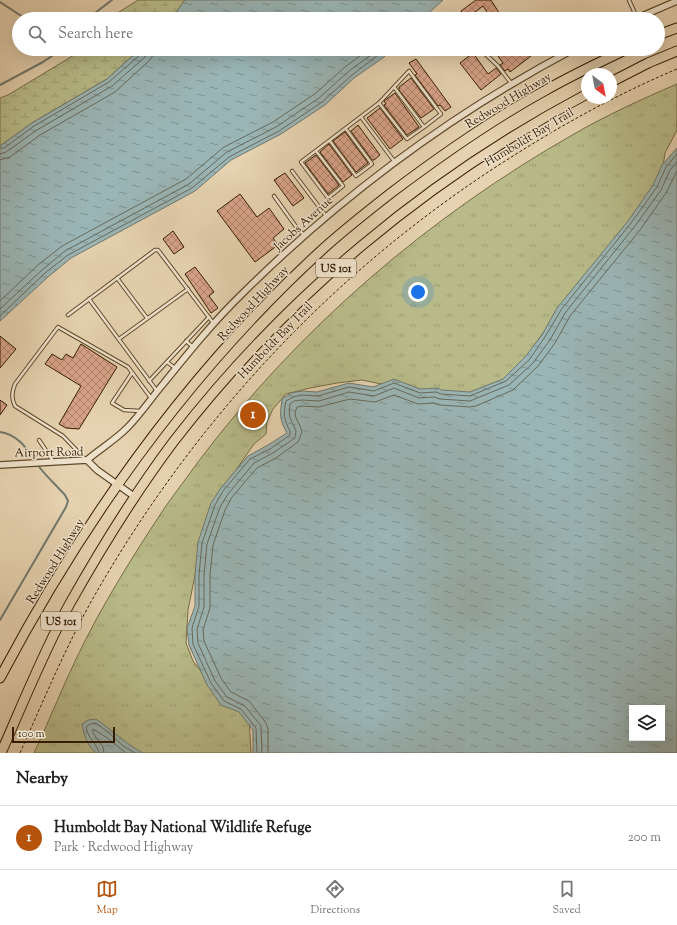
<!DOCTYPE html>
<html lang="en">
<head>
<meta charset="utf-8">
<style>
	body { margin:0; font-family:"Sorts Mill Goudy",serif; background:#f6f6f6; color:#222 }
	.controls { position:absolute; right:12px; bottom:12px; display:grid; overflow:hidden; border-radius:0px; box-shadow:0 4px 16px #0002 }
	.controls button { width:36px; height:36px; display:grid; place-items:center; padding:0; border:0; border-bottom:1px solid #e0e0e0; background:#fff; color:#222; font:20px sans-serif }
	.compass { position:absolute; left:581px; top:68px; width:36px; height:36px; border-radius:50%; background:#fff; box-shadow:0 4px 16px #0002; rotate:148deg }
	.scale { position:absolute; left:12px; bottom:10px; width:103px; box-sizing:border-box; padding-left:4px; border:2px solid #341d00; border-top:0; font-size:11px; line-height:14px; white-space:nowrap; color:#341d00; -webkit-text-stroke:3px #efe2cc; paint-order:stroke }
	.you { position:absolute; left:418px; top:292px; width:14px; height:14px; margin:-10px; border:3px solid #fff; border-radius:50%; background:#1a73e8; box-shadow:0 0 0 6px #1a73e833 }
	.badge { display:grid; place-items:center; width:26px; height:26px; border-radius:50%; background:#b45309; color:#fff; font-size:13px; font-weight:700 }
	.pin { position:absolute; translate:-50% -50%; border:2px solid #fff; box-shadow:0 1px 4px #0006 }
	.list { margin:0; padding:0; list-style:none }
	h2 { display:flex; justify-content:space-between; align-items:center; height:52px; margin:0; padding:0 16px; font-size:17px }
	h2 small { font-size:13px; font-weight:400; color:#767676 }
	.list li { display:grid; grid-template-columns:26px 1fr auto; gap:12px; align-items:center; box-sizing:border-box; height:64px; padding:0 16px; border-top:1px solid #e0e0e0 }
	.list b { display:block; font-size:15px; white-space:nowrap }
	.list p { margin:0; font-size:13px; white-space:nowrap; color:#767676 }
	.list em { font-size:13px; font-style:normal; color:#767676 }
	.icon { flex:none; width:22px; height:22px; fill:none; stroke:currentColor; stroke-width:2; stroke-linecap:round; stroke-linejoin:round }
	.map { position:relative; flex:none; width:677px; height:753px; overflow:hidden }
	.search { position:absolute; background:#fff; box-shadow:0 4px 16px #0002; left:12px; right:12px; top:12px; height:44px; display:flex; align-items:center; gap:10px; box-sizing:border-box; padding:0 14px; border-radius:22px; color:#767676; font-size:15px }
	.sheet { height:116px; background:#fff }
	nav { display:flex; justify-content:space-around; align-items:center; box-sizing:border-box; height:56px; border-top:1px solid #e0e0e0; background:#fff; font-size:11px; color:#767676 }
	nav a { display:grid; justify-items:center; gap:2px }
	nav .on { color:#b45309 }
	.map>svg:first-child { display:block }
</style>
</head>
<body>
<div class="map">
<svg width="677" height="753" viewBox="0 0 677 753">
	<defs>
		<pattern id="wetland-marsh" width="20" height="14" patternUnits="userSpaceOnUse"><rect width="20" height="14" fill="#b8bb89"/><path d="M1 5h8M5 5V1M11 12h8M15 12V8" fill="none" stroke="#9fa074"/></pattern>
		<pattern id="park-tufts" width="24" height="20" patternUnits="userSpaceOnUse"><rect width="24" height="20" fill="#b8bb89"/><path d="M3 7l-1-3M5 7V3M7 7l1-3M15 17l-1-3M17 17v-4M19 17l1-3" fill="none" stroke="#9fa074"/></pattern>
		<pattern id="water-ripples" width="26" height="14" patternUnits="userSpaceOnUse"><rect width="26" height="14" fill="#9ab5b5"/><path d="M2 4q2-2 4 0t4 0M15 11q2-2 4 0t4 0" fill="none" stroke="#7e9391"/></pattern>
		<pattern id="building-cross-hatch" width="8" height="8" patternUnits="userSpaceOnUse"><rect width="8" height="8" fill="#d9a38a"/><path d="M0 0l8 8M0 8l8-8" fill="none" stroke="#b1846e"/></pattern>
	</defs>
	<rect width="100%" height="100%" fill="#e6d2b0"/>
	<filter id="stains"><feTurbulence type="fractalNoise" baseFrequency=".005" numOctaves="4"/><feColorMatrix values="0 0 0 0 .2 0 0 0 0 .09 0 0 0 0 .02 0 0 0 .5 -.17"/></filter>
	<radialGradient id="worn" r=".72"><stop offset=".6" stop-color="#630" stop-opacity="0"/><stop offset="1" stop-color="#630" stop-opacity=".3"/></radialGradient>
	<!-- wetland -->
	<g fill="url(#wetland-marsh)" stroke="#766c44">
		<path d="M138 0H185L171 19H108Z"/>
		<path d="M84 49H140L107 79 32 123 0 146V98L8 95Z"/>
	</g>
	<!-- park -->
	<path fill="url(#park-tufts)" stroke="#766c44" d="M677 84V130L665 153 662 174 648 199 565 302 508 382 477 392 426 395 381 384 362 380 337 383 310 388 286 394 273 409 267 422 266 434 254 444 234 473 203 535 188 610 186 643 193 661 208 680 249 718 251 753H34C49 721 62 688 77 657 99 611 126 567 154 524 167 503 183 483 198 462 299 328 428 217 574 134 607 115 642 99 677 84Z"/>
	<!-- water -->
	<g fill="url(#water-ripples)" stroke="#71786d" fill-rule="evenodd">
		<path d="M185 0H443L422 19H171Z"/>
		<path d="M140 49H391L384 57 354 78 325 105 281 134 231 160 195 191 71 258 48 277 0 321V146L32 123 107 79Z"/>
		<path d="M677 148V753H253V730L239 712 221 705 207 685 189 645 187 628 195 606V575L198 542 211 503 220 489 248 456 268 445 287 433C279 419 280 415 282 399L291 393 302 391 317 392 349 383 373 387 394 379 420 389 439 388 441 390 470 392 503 379 525 357 542 335 557 308 628 221 653 185 662 165ZM632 708H662V738H632Z"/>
		<path d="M96 719C112 730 126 744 143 753H96C87 745 84 736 82 724L88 720Z"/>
	</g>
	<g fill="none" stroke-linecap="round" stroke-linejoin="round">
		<!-- shore -->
		<g stroke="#67695a" stroke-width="1">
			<path d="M0 148H4L34 126 109 82 141 54 143 49"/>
			<path d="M0 154 6 152 37 130 112 86 145 57 148 49"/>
			<path d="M0 160 10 157 40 135 115 92 150 60 153 55 154 49"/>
			<path d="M0 301 38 265 62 246 186 179 224 147 273 122 316 93 345 67 369 49"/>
			<path d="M0 309 42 270 65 251 189 184 227 152 276 127 319 98 349 71 379 49"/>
			<path d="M0 316 45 273 68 255 192 188 229 157 279 131 322 102 352 75 386 49"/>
			<path d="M99 753C98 745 88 739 86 727L90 724 96 723 109 733 122 745 135 753"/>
			<path d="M104 753 103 747 93 733V729L106 737 126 753"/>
			<path d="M257 753 256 728 241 709 224 701 211 683 193 644 192 628 199 606V575L202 543 215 505 223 491 250 459 270 449 290 435V431C284 420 283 414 286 401L293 397 302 395 318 396 349 387 374 391 394 383 420 393 436 392 441 394 470 396 506 381 529 360 545 337 561 310 631 223 657 187 666 167 677 154"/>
			<path d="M262 753 261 726 245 706 227 697 215 681 198 643 197 629 204 607V575L207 544 220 507 228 494 254 463 273 453 292 440 295 437 296 431C291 418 288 420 290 404L294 401 302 400 319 401 349 392 374 396 394 388 419 398 434 397 440 399 470 401 509 385 533 363 550 340 565 313 635 226 661 190 670 170 677 162"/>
			<path d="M268 753V729L266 723 249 701 231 692 221 678 204 641 203 630 210 608V575L213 545 225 510 232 497 257 468 276 458 298 442 302 432 300 426 296 418 295 413 297 407 302 406 319 407 350 399 375 402 394 395 418 404 433 403 440 405 470 407 476 406 513 390 538 366 555 343 570 316 640 230 666 193 677 171"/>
		</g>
		<!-- stream -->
		<g stroke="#71786d" stroke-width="2">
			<path d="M0 2 26 19"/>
			<path d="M87 19 112 0"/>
			<path d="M0 85 43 62 62 49"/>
			<path d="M0 432C21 435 29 453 40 468 48 478 57 486 65 495L68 501 66 507 0 620"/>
		</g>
	</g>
	<!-- building -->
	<g fill="url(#building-cross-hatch)" stroke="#341d00">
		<path d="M476 0H491L503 19H492L483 6 467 18 461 11Z"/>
		<path d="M493 49H526L531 56 510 72 508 69 505 71 500 65 503 63Z"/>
		<path d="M473 53 488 74 496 68 501 74 481 90 460 63Z"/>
		<path d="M416 59 451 107 445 111 440 105 438 106 415 75 417 74 409 63Z"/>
		<path d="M411 78 434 109 421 118 399 90V87Z"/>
		<path d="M395 93 419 127 407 135 384 105 386 104 384 101Z"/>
		<path d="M380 108 403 139 390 149 367 118Z"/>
		<path d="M358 125 380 155 374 160H372L351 131Z"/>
		<path d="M345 132 368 163 356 172 333 141Z"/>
		<path d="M329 144 352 175 343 182 320 152Z"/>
		<path d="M316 155 339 185 328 194 305 163Z"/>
		<path d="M285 173 304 198 293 206 274 180Z"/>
		<path d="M240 194 257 217 269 208 284 229 273 238 278 245 255 262 217 211Z"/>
		<path d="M173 231 184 247 174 254 163 239Z"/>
		<path d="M195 267 214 292 209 296 218 308 211 313 185 274Z"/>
		<path d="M0 336 16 349 0 368Z"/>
		<path d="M81 344 117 367 79 429 66 428 59 424 81 386 45 364 52 354 62 360 66 354 73 358Z"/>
		<path d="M0 400 7 405 0 415Z"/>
	</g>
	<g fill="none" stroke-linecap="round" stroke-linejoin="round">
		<!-- service casing -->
		<g stroke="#604a2c" stroke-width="4.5">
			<g id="service">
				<path d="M629 0 637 18"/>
				<path d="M480 49 498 66 511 83"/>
				<path d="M379 103 407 139 424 127"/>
				<path d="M361 117 394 161"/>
				<path d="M330 141 356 176 372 164 346 129"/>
				<path d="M316 151 343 186 328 198 301 162 379 103 409 71 441 114 424 127 394 87"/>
				<path d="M292 171 326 216"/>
				<path d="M274 196 297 228 304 235"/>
				<path d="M117 278 147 318"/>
				<path d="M89 299 157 391"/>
				<path d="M68 315 155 250H158L214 324"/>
				<path d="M119 339 188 289"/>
				<path d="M186 341 193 347"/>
				<path d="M167 362 175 368"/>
				<path d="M132 373 112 403 124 410 140 411"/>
				<path d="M149 381 209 317"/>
				<path d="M39 440 53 461"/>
				<path d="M85 459 63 436 15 406C11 397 12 392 15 384L58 327 128 367 151 398"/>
			</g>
		</g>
		<!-- minor casing -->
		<g stroke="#604a2c" stroke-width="8">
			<g id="minor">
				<path d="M635 19 677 1"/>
				<path d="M87 460C100 449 115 440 127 428 140 415 152 397 164 383 189 352 214 321 243 293 341 196 451 114 574 49"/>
				<path d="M0 465 87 460 97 470 135 497"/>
			</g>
		</g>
		<!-- trunk casing -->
		<g stroke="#341d00" stroke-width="11">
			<g id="trunk">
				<path d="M658 35 677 28"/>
				<path d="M611 82 648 63 677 51"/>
				<path d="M0 678C84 519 191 369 324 248 345 229 368 211 391 193 440 156 491 120 546 90 572 75 600 62 627 49"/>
				<path d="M1 753C23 703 43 653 69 605 101 548 135 493 174 441 285 297 427 179 587 94"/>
			</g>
		</g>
		<!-- path -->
		<path stroke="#341d00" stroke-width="1" stroke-dasharray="3 2" stroke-linecap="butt" d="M20 753C46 695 70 636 103 581 204 409 344 262 513 156 565 123 620 93 677 69"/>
		<!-- service -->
		<use href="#service" stroke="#efe2cc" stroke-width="2.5"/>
		<!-- minor -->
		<use href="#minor" stroke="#efe2cc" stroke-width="5.5"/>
		<!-- trunk -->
		<use href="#trunk" stroke="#e6d2b0" stroke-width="9"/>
	</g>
	<g text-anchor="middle" stroke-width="3" stroke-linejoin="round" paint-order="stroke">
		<!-- shield labels -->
		<g fill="#efe2cc" stroke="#6c583d" stroke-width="1">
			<rect x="316" y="259" width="40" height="18" rx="3"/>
			<rect x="41" y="612" width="40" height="18" rx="3"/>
		</g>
		<g font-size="11" font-weight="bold" fill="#341d00">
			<text x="336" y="272">US 101</text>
			<text x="61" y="625">US 101</text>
		</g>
		<!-- street labels -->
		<g font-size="12" fill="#341d00" stroke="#efe2cc">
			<text transform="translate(508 100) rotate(-31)" y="4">Redwood Highway</text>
			<text transform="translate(529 137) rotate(-31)" y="4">Humboldt Bay Trail</text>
			<text transform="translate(303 223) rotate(-42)" y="4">Jacobs Avenue</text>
			<text transform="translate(253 303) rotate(-47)" y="4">Redwood Highway</text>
			<text transform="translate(275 340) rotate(-46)" y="4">Humboldt Bay Trail</text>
			<text transform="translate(49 452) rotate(-1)" y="4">Airport Road</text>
			<text transform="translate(55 561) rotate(-58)" y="4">Redwood Highway</text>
		</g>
	</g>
	<rect width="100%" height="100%" filter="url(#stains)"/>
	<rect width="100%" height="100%" fill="url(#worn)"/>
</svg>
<div class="controls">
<button><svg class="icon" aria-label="layers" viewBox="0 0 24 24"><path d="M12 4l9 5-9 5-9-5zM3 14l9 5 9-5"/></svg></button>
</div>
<svg class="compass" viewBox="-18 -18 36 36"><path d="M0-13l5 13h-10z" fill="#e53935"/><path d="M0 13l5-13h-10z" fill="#767676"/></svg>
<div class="scale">100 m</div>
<div class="you"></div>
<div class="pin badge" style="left:253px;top:415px">1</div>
<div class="search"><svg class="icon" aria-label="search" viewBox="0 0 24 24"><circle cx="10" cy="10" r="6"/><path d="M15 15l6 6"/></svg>Search here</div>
</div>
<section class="sheet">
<h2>Nearby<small></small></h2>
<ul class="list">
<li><span class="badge">1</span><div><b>Humboldt Bay National Wildlife Refuge</b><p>Park · Redwood Highway</p></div><em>200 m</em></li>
</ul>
</section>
<nav>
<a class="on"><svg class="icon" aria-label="map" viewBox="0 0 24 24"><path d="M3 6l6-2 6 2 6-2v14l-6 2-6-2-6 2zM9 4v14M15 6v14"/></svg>Map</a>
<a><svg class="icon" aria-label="directions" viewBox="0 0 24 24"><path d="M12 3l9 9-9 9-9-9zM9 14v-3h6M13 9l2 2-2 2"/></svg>Directions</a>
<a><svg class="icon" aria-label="saved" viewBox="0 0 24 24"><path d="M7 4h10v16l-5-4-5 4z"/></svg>Saved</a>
</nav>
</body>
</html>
